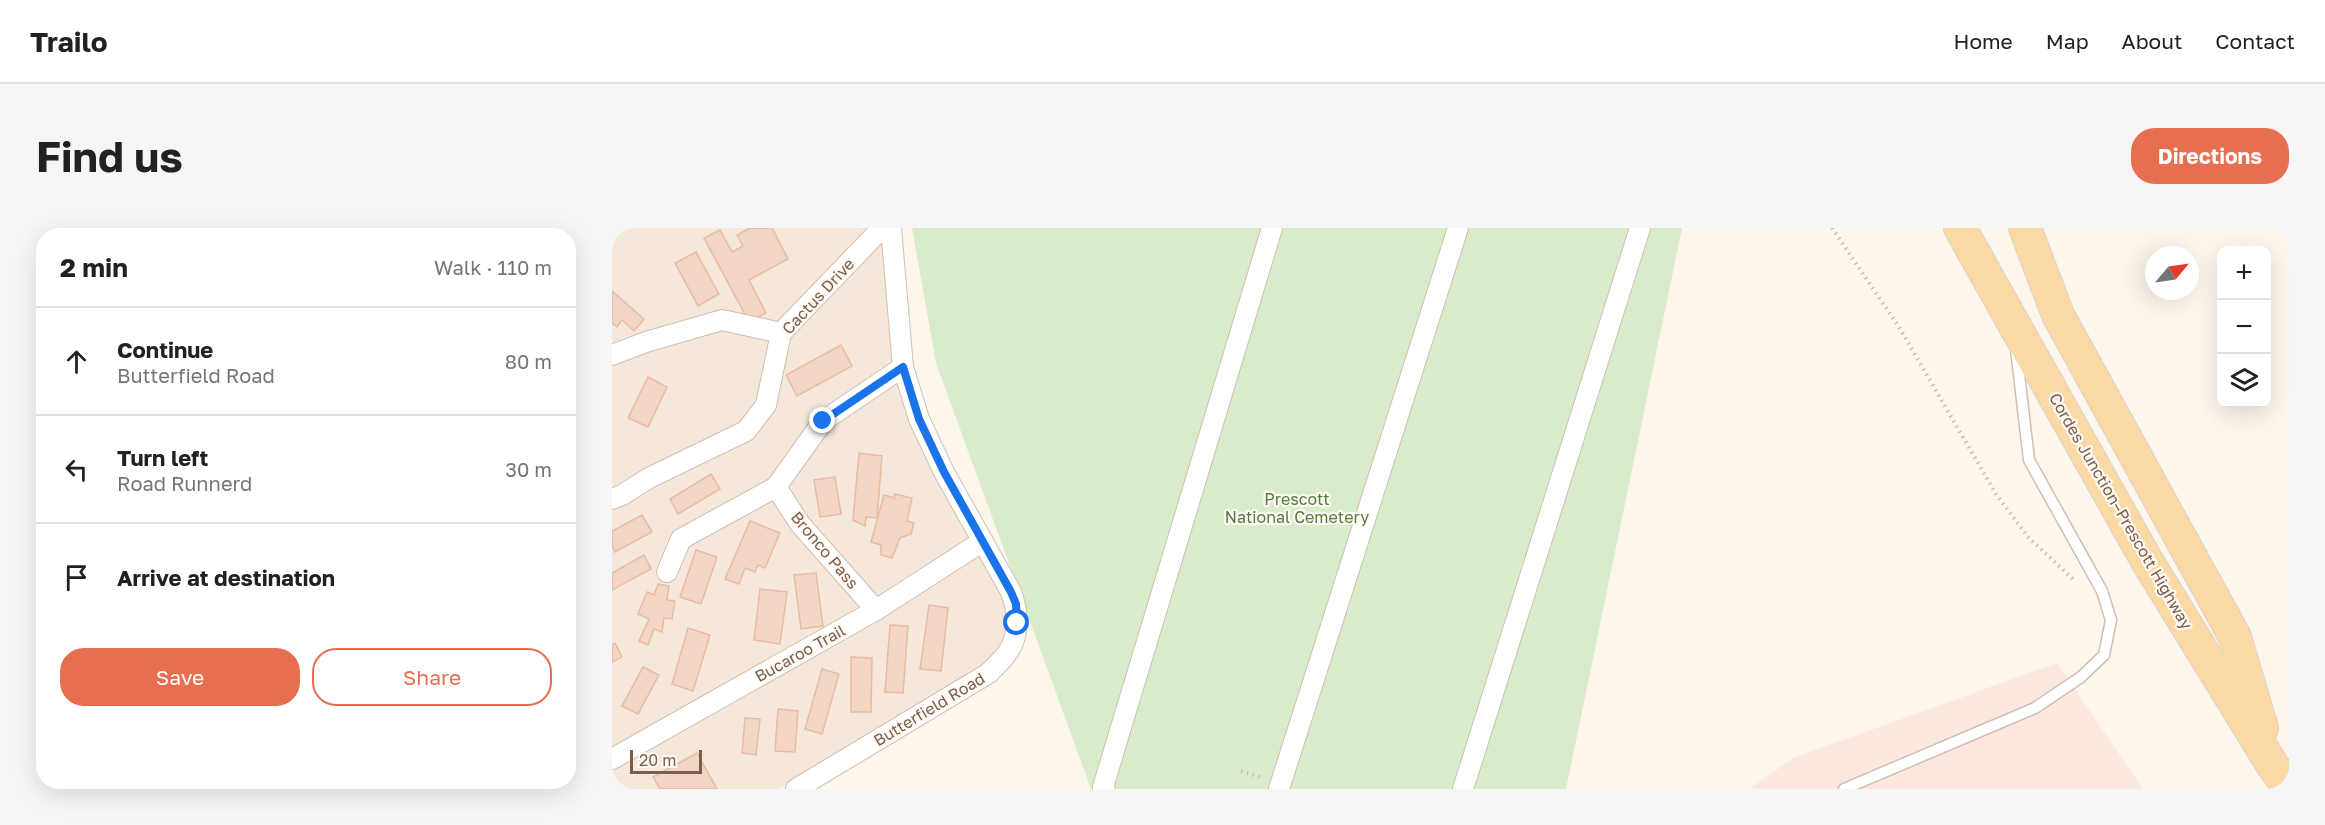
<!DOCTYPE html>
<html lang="en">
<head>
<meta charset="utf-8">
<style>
	body { margin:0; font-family:"Golos Text",sans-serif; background:#f6f6f6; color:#202124 }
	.controls { position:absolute; right:18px; top:18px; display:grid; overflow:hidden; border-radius:12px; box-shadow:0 6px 24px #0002 }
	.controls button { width:54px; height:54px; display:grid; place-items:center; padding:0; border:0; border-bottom:2px solid #e0e0e0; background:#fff; color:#202124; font:30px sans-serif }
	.compass { position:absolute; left:1533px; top:18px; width:54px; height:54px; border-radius:50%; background:#fff; box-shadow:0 6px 24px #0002; rotate:61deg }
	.scale { position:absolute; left:18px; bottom:15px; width:72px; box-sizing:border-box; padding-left:6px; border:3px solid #7a5c4d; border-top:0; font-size:16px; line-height:21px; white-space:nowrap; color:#7a5c4d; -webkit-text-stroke:4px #fffaf3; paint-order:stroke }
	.stop { position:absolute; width:18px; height:18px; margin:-14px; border:4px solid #1a73e8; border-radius:50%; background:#fff }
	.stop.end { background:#1a73e8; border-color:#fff; box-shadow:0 2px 6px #0008 }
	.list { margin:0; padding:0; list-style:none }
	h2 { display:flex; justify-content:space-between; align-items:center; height:78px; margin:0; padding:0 24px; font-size:26px }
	h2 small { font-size:20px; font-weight:400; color:#757577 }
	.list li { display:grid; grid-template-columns:39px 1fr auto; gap:18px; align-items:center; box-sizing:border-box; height:108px; padding:0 24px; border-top:2px solid #e0e0e0 }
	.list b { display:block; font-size:22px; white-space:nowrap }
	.list p { margin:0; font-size:20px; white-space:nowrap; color:#757577 }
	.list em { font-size:20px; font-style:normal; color:#757577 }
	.actions { display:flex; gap:12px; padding:18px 24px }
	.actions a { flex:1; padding:14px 0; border:2px solid #e76f51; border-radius:24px; text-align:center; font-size:21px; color:#e76f51 }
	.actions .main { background:#e76f51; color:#fff }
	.icon { flex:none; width:33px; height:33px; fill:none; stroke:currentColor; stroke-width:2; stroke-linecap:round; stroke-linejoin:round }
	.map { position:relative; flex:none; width:1677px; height:561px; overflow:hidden; border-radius:24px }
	header { display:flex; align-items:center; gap:36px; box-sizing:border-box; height:84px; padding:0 30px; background:#fff; border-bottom:2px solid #e0e0e0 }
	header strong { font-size:28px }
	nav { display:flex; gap:33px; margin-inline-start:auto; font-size:21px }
	.intro { display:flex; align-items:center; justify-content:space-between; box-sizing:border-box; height:144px; padding:0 36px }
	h1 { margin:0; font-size:42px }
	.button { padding:15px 27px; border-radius:24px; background:#e76f51; color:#fff; font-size:21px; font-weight:700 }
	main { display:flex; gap:36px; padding:0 36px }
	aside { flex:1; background:#fff; border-radius:24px; box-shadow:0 6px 24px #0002 }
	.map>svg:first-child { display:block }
</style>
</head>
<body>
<header>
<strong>Trailo</strong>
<nav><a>Home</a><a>Map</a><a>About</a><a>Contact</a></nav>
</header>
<div class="intro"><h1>Find us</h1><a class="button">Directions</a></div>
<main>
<aside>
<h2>2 min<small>Walk · 110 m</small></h2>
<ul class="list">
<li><svg class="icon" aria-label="ahead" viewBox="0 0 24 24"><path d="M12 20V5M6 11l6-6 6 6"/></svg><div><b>Continue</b><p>Butterfield Road</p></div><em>80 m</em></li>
<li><svg class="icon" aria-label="left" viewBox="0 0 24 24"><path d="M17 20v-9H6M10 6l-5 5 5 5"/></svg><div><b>Turn left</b><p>Road Runnerd</p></div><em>30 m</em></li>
<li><svg class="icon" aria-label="arrive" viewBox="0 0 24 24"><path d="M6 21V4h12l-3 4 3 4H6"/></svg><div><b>Arrive at destination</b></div></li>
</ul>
<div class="actions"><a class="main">Save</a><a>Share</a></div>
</aside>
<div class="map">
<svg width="1677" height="561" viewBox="0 0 1677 561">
	<rect width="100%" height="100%" fill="#fdf6ec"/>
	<!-- residential -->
	<path fill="#f5e8da" d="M3 0H268L272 12 276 85 292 173 395 370 396 413 378 440 167 561H0V2Z"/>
	<!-- commercial -->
	<path fill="#fde8e0" d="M1445 435 1531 561H1137L1181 530Z"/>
	<!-- green -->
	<path fill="#d8ecc9" d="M300 0H1070L954 561H479L324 135Z"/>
	<!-- building -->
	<g fill="#f3d5c3" stroke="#e6bba3" stroke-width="1.5">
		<path d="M138 0H160L176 31 137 52 154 85 137 94 92 10 108 2 120 24 131 18 125 7Z"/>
		<path d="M84 24 107 66 86 78 63 35Z"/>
		<path d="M0 63 32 91 22 103 10 92 5 99 0 95Z"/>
		<path d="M229 117 240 138 185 168 174 147Z"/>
		<path d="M36 149 55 159 36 199 16 190Z"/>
		<path d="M247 225 270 228 265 290 254 289 253 298 241 292Z"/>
		<path d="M99 246 108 261 66 286 58 271Z"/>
		<path d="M223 249 229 286 208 289 202 252Z"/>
		<path d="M283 266 300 270 295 293 302 295 299 306 288 310 280 330 269 327V317L259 314 272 267 282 270Z"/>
		<path d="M30 287 40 304 3 324 0 318V303Z"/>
		<path d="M138 293 168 305 153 340 146 337 143 344 133 340 127 356 113 351Z"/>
		<path d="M84 322 105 329 89 376 68 369Z"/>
		<path d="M32 327 39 341 0 362V345Z"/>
		<path d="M204 345 211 398 189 401 182 347Z"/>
		<path d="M46 356 57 358 55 372 63 373 60 391 52 390 50 404 42 401 36 417 27 413 37 391 26 386 35 364 42 367Z"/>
		<path d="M148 361 175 364 168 416 142 412Z"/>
		<path d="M317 377 336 380 329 443 308 441Z"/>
		<path d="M278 397 296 398 291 465 273 464Z"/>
		<path d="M76 400 98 407 81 463 60 456Z"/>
		<path d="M3 415 10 429 0 434V417Z"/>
		<path d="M239 429 260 430 259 484H239Z"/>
		<path d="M31 439 47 447 26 486 10 478Z"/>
		<path d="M210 441 227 446 210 506 193 501Z"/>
		<path d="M166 481 186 483 183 524 163 523Z"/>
		<path d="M133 490 148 491 144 527 130 525Z"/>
		<path d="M85 525 105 561H48L41 549Z"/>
	</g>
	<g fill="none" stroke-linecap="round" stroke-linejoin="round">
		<!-- service casing -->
		<g stroke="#d1beb0" stroke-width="13">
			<path id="service" d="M1232 561 1423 480 1469 449 1492 427 1499 392 1490 363 1417 232 1404 121"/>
		</g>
		<!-- minor casing -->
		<g stroke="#d1beb0" stroke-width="22">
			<g id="minor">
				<path d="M0 127 34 114 110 92 169 105"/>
				<path d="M164 259 188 296 264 382"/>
				<path d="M0 271 10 267 37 250 134 203 154 177 169 105 270 0"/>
				<path d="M55 344 69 311 164 259 211 193 291 139"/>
				<path d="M0 531 264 382 371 313"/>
				<path d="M184 561 377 445C383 438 391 432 396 424 408 407 406 382 399 364L332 244 307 191 291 139 279 0"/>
				<path d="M493 561 491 559 660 0"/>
				<path d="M667 561 846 0"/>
				<path d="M851 561 1028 0"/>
			</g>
		</g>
		<!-- primary casing -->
		<g stroke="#dad1cd" stroke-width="34">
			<g id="primary">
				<path d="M1348 0 1535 333 1661 538 1677 560"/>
				<path d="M1413 0 1446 87 1623 409 1650 500"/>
			</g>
		</g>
		<!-- path -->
		<g stroke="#d9b8a5" stroke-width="4" stroke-dasharray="1.5 4.5" stroke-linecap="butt">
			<path d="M1220 0 1287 99 1384 266 1416 309 1463 353"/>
			<path d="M629 543 648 549"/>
		</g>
		<!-- service -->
		<use href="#service" stroke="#fff" stroke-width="10"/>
		<!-- minor -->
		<use href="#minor" stroke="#fff" stroke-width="20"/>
		<!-- primary -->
		<use href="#primary" stroke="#fbd9a5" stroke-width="32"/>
	</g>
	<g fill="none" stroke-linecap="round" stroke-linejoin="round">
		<!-- route -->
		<path stroke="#1a73e8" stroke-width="8" d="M211 193 291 139 307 191 332 244 399 364 404 376 405 395"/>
	</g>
	<g text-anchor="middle" stroke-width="4.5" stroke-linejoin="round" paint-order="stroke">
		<!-- street labels -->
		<g font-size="16" fill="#7a5c4d" stroke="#fffaf3">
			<text transform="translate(206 68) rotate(-47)" y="6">Cactus Drive</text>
			<text transform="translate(1509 283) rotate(60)" y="6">Cordes Junction–Prescott Highway</text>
			<text transform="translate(213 322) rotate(50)" y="6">Bronco Pass</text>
			<text transform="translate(188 425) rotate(-29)" y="6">Bucaroo Trail</text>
			<text transform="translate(317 481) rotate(-31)" y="6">Butterfield Road</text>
		</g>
		<!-- park labels -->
		<g font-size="16" fill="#537a41" stroke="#fffaf3">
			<text x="685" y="277">Prescott<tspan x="685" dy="18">National Cemetery</tspan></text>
		</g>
	</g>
</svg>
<div class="controls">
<button>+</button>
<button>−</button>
<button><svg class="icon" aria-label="layers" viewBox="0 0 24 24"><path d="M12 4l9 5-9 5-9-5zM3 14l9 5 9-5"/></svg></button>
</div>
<svg class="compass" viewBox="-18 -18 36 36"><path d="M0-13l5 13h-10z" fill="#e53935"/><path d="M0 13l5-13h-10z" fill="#757577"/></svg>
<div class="scale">20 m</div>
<div class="stop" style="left:405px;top:395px"></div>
<div class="stop end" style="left:211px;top:193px"></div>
</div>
</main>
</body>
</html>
